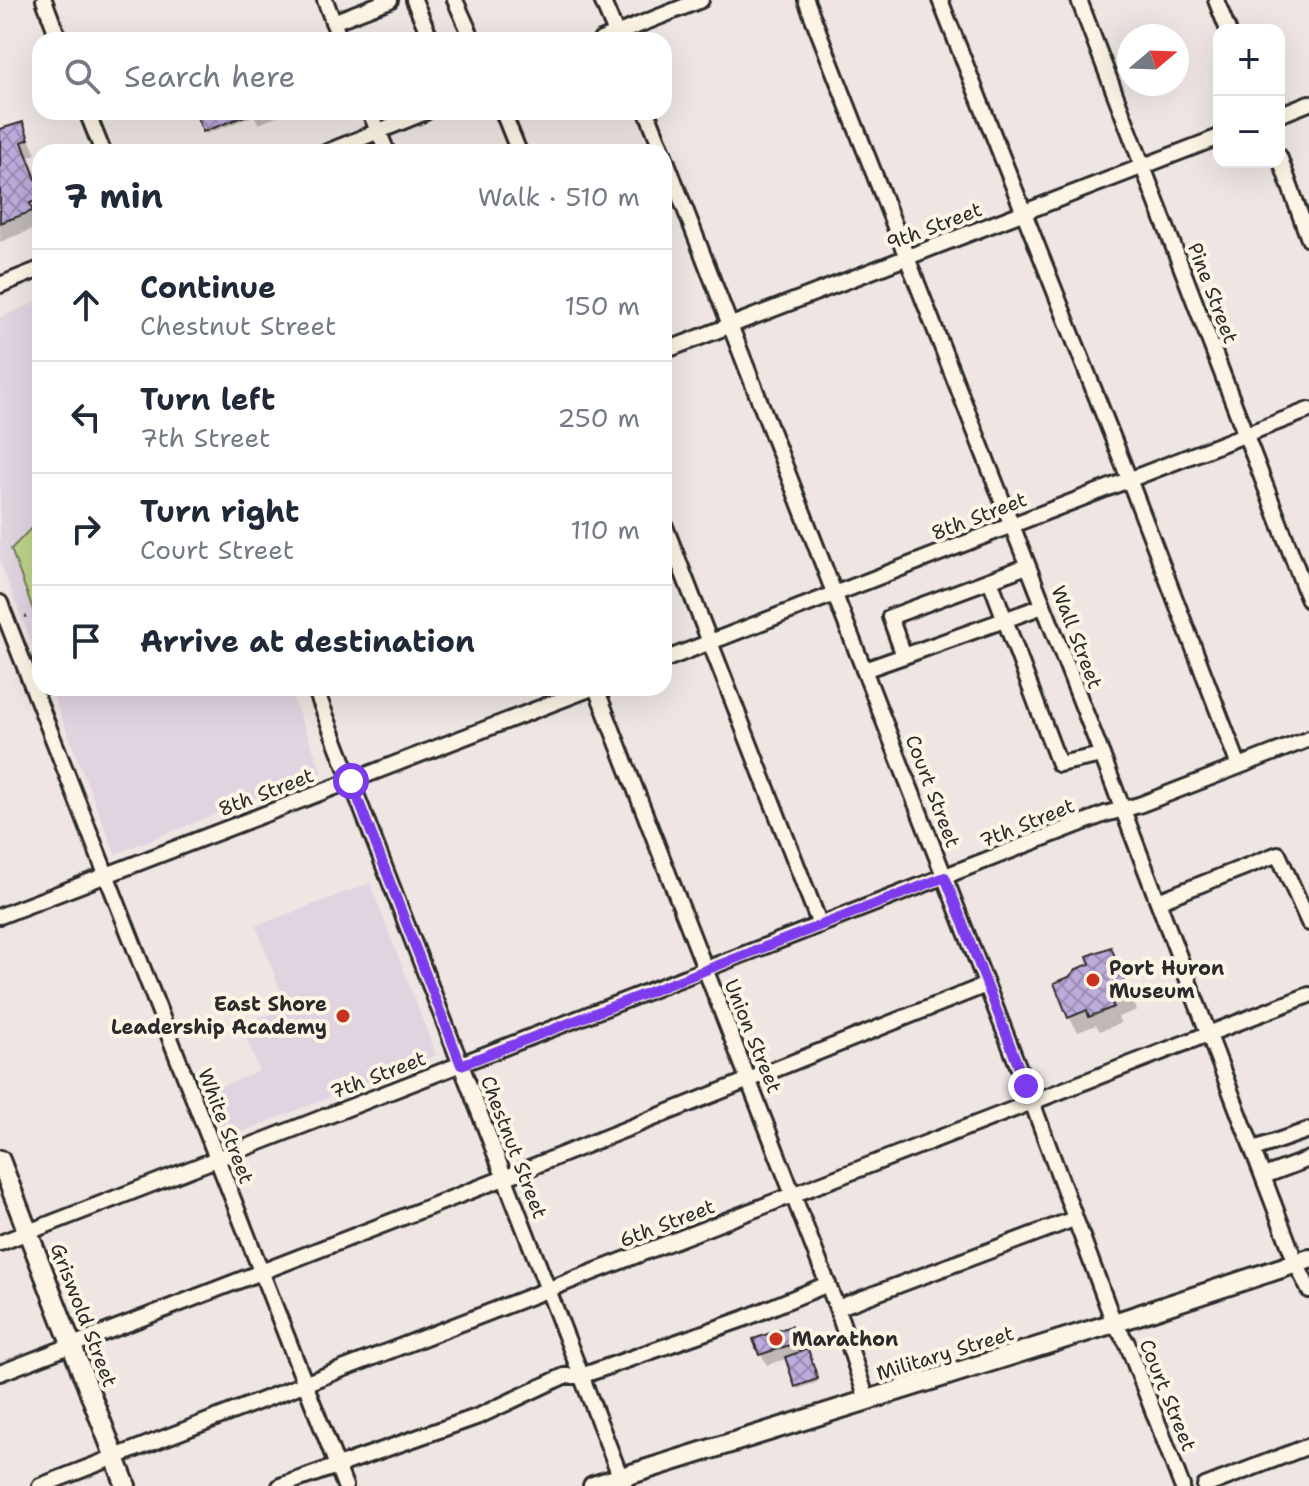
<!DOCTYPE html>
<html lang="en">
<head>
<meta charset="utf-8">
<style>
	body { margin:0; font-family:"Shantell Sans",sans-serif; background:#f2f2f3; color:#1f2937 }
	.controls { position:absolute; right:24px; top:24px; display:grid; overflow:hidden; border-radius:16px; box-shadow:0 8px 32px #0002 }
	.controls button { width:72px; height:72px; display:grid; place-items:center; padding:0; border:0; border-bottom:2px solid #e0e1e3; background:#fff; color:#1f2937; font:40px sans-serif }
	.compass { position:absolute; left:1117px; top:24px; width:72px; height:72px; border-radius:50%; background:#fff; box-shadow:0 8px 32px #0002; rotate:71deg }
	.stop { position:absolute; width:24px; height:24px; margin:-18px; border:6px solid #7c3aed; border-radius:50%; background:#fff }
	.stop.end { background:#7c3aed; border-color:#fff; box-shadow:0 2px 8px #0008 }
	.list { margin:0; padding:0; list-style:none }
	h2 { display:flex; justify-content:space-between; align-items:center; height:104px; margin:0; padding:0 32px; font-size:34px }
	h2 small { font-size:26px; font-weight:400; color:#747a83 }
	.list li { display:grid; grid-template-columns:52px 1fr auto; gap:24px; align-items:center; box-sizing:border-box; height:112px; padding:0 32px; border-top:2px solid #e0e1e3 }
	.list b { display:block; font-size:30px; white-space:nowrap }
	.list p { margin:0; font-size:26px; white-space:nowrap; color:#747a83 }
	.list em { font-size:26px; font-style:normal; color:#747a83 }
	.icon { flex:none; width:44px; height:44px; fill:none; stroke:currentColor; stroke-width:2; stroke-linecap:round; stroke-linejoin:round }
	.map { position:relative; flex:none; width:1309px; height:1486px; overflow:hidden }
	.search { position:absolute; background:#fff; box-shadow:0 8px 32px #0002; left:32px; top:32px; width:640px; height:88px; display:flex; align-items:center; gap:20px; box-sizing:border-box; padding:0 28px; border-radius:24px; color:#747a83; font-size:30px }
	.panel { position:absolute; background:#fff; box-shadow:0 8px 32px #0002; left:32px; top:144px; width:640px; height:552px; border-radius:24px }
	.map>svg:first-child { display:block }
</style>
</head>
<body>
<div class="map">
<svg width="1309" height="1486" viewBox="0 0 1309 1486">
	<defs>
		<pattern id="building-cross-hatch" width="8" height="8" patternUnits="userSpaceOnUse" patternTransform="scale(2)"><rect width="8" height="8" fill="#bdabdb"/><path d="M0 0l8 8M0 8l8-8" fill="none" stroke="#9a8bb2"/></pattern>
	</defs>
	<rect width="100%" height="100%" fill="#efe6e3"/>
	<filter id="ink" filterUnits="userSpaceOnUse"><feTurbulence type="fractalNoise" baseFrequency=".0125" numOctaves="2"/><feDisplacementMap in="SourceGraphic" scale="16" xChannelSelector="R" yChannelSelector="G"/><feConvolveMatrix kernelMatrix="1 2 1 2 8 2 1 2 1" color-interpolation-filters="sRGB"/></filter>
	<g filter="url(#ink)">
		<!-- built -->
		<g fill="#e0d4e1">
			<path d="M40 301V664L0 562V317Z"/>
			<path d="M50 688H289L322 772 115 854Z"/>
			<path d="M370 883 436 1055 224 1139 205 1093 259 1071 241 1025 287 1008 256 926Z"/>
		</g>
		<!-- green -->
		<path fill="#bdd38a" stroke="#747f5a" stroke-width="2" d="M40 519V609L34 612 11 549Z"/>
		<!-- shadow -->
		<g fill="#0003">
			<path d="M197 112H249L251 117 206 134Z"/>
			<path d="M252 112H289L259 124Z"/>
			<path d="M22 124 36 154 29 157 40 183V218L37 219 40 226 0 242V131Z"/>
			<path d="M1110 949 1137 1010 1118 1017 1121 1023 1100 1031 1096 1025 1078 1032 1069 1017 1092 965Z"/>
			<path d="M790 1329 801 1354H809L818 1382 798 1389 788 1358 767 1365 761 1354Z"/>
		</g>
		<!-- building -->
		<g fill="url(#building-cross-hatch)" stroke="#2b2b2b" stroke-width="2">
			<path d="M195 112H255L203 132Z"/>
			<path d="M23 122 29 139 22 142 37 182 40 181V199L30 203 33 211 0 223V129Z"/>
			<path d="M1111 947 1130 994 1111 1002 1114 1007 1089 1017 1087 1010 1068 1018 1054 983 1069 977 1076 969 1090 964 1087 956Z"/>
			<path d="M791 1326 796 1343 759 1355 753 1339Z"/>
			<path d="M808 1349 818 1379 795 1387 785 1357Z"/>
		</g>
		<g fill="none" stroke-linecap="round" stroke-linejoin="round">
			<!-- minor casing -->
			<g stroke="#2b2b2b" stroke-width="20">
				<g id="minor">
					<path d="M44 0 59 40"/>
					<path d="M325 0 340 40"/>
					<path d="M414 0 431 40"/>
					<path d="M455 0 473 40"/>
					<path d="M602 0 619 40"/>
					<path d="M806 0 1102 755 1296 1263 1309 1290"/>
					<path d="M940 0 1129 479 1239 766"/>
					<path d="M1079 0 1309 600"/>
					<path d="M1216 0 1228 30"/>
					<path d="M333 22 390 0"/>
					<path d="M601 40 701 0"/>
					<path d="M87 112 103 152"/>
					<path d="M370 112 387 152"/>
					<path d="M503 112 519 152"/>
					<path d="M647 112 663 152"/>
					<path d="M1279 115 1309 103"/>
					<path d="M327 152 426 112"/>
					<path d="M664 155 1032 1102 1114 1323 1127 1343 1182 1486"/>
					<path d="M1279 156 1309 239"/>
					<path d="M0 285 40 269"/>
					<path d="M664 351 1219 137"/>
					<path d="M664 524 820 925"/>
					<path d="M1027 566 890 617 904 656 1043 606"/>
					<path d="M990 580 1059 764 1102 755"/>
					<path d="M0 603 345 1486"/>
					<path d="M664 660 1309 410"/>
					<path d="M864 670 904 656"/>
					<path d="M315 688 624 1486"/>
					<path d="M596 688 837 1308 867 1400"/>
					<path d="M1158 901 1278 854 1309 923"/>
					<path d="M0 916 592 688"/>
					<path d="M1254 1149 1309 1130"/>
					<path d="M1264 1176 1309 1159"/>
					<path d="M0 1243 1105 814 1139 805 1309 739"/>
					<path d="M837 1308 1074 1219"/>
					<path d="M0 1373 504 1178 986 985"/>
					<path d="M40 1486 1309 995"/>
					<path d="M280 1486 479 1416 564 1376H581L743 1319 828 1284"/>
					<path d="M1205 1486 1309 1446"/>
				</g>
			</g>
			<!-- major casing -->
			<g stroke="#2b2b2b" stroke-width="24">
				<g id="major">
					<path d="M0 1160 126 1486"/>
					<path d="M593 1486 1114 1323 1309 1259"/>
				</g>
			</g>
			<!-- path -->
			<path stroke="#2b2b2b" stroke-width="2" stroke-dasharray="2 6" stroke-linecap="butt" d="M25 617 40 611"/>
			<!-- minor -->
			<use href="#minor" stroke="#fcf5e5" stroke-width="14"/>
			<!-- major -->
			<use href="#major" stroke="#fcf5e5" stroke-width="18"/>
		</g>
	</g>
	<g fill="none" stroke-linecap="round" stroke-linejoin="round" filter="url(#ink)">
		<!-- route -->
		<path stroke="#7c3aed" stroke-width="10" d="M351 781 461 1065 945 877 1026 1086"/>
	</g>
	<!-- markers -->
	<g fill="#c8321e" stroke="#fcf5e5" stroke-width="3">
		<circle cx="1093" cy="980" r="8"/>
		<circle cx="343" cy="1016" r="8"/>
		<circle cx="776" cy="1339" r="8"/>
	</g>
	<g text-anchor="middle" stroke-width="8" stroke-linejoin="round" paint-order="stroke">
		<!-- street labels -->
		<g font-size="20" fill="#2b2b2b" stroke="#fcf5e5">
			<text transform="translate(934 226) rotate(-21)" y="7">9th Street</text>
			<text transform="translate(1213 293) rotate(69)" y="7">Pine Street</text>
			<text transform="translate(979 516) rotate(-21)" y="7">8th Street</text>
			<text transform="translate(1077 637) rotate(69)" y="7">Wall Street</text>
			<text transform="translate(933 791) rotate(69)" y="7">Court Street</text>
			<text transform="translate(266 792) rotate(-21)" y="7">8th Street</text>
			<text transform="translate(1027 823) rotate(-22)" y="7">7th Street</text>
			<text transform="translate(753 1036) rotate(68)" y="7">Union Street</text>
			<text transform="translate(378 1075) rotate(-21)" y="7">7th Street</text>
			<text transform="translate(226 1126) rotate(69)" y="7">White Street</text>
			<text transform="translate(514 1147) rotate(69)" y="7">Chestnut Street</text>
			<text transform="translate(667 1223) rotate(-21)" y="7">6th Street</text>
			<text transform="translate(84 1315) rotate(69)" y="7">Griswold Street</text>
			<text transform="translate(945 1353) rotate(-17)" y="7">Military Street</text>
			<text transform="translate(1168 1395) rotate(68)" y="7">Court Street</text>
		</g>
		<!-- poi labels -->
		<g font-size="20" font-weight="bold" fill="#2b2b2b" stroke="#fcf5e5" text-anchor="start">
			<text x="1109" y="975">Port Huron<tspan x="1109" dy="23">Museum</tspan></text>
			<text x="327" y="1011" text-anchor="end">East Shore<tspan x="327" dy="23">Leadership Academy</tspan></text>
			<text x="792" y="1346">Marathon</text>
		</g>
	</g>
</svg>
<div class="controls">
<button>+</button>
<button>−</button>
</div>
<svg class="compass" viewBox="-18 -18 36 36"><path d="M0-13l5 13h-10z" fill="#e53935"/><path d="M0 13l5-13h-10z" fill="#747a83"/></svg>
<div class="stop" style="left:351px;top:781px"></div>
<div class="stop end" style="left:1026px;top:1086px"></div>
<div class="search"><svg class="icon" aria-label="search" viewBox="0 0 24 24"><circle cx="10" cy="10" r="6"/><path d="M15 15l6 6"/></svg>Search here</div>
<section class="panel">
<h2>7 min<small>Walk · 510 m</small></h2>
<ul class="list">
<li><svg class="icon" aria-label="ahead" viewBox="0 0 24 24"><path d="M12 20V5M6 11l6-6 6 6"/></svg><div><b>Continue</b><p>Chestnut Street</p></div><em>150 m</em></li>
<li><svg class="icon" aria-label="left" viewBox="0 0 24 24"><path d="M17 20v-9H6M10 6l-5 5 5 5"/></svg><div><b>Turn left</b><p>7th Street</p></div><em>250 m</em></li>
<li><svg class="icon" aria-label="right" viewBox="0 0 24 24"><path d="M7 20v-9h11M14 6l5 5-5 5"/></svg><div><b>Turn right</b><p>Court Street</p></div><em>110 m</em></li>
<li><svg class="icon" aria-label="arrive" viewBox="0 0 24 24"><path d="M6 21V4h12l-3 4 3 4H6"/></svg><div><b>Arrive at destination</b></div></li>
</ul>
</section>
</div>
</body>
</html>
